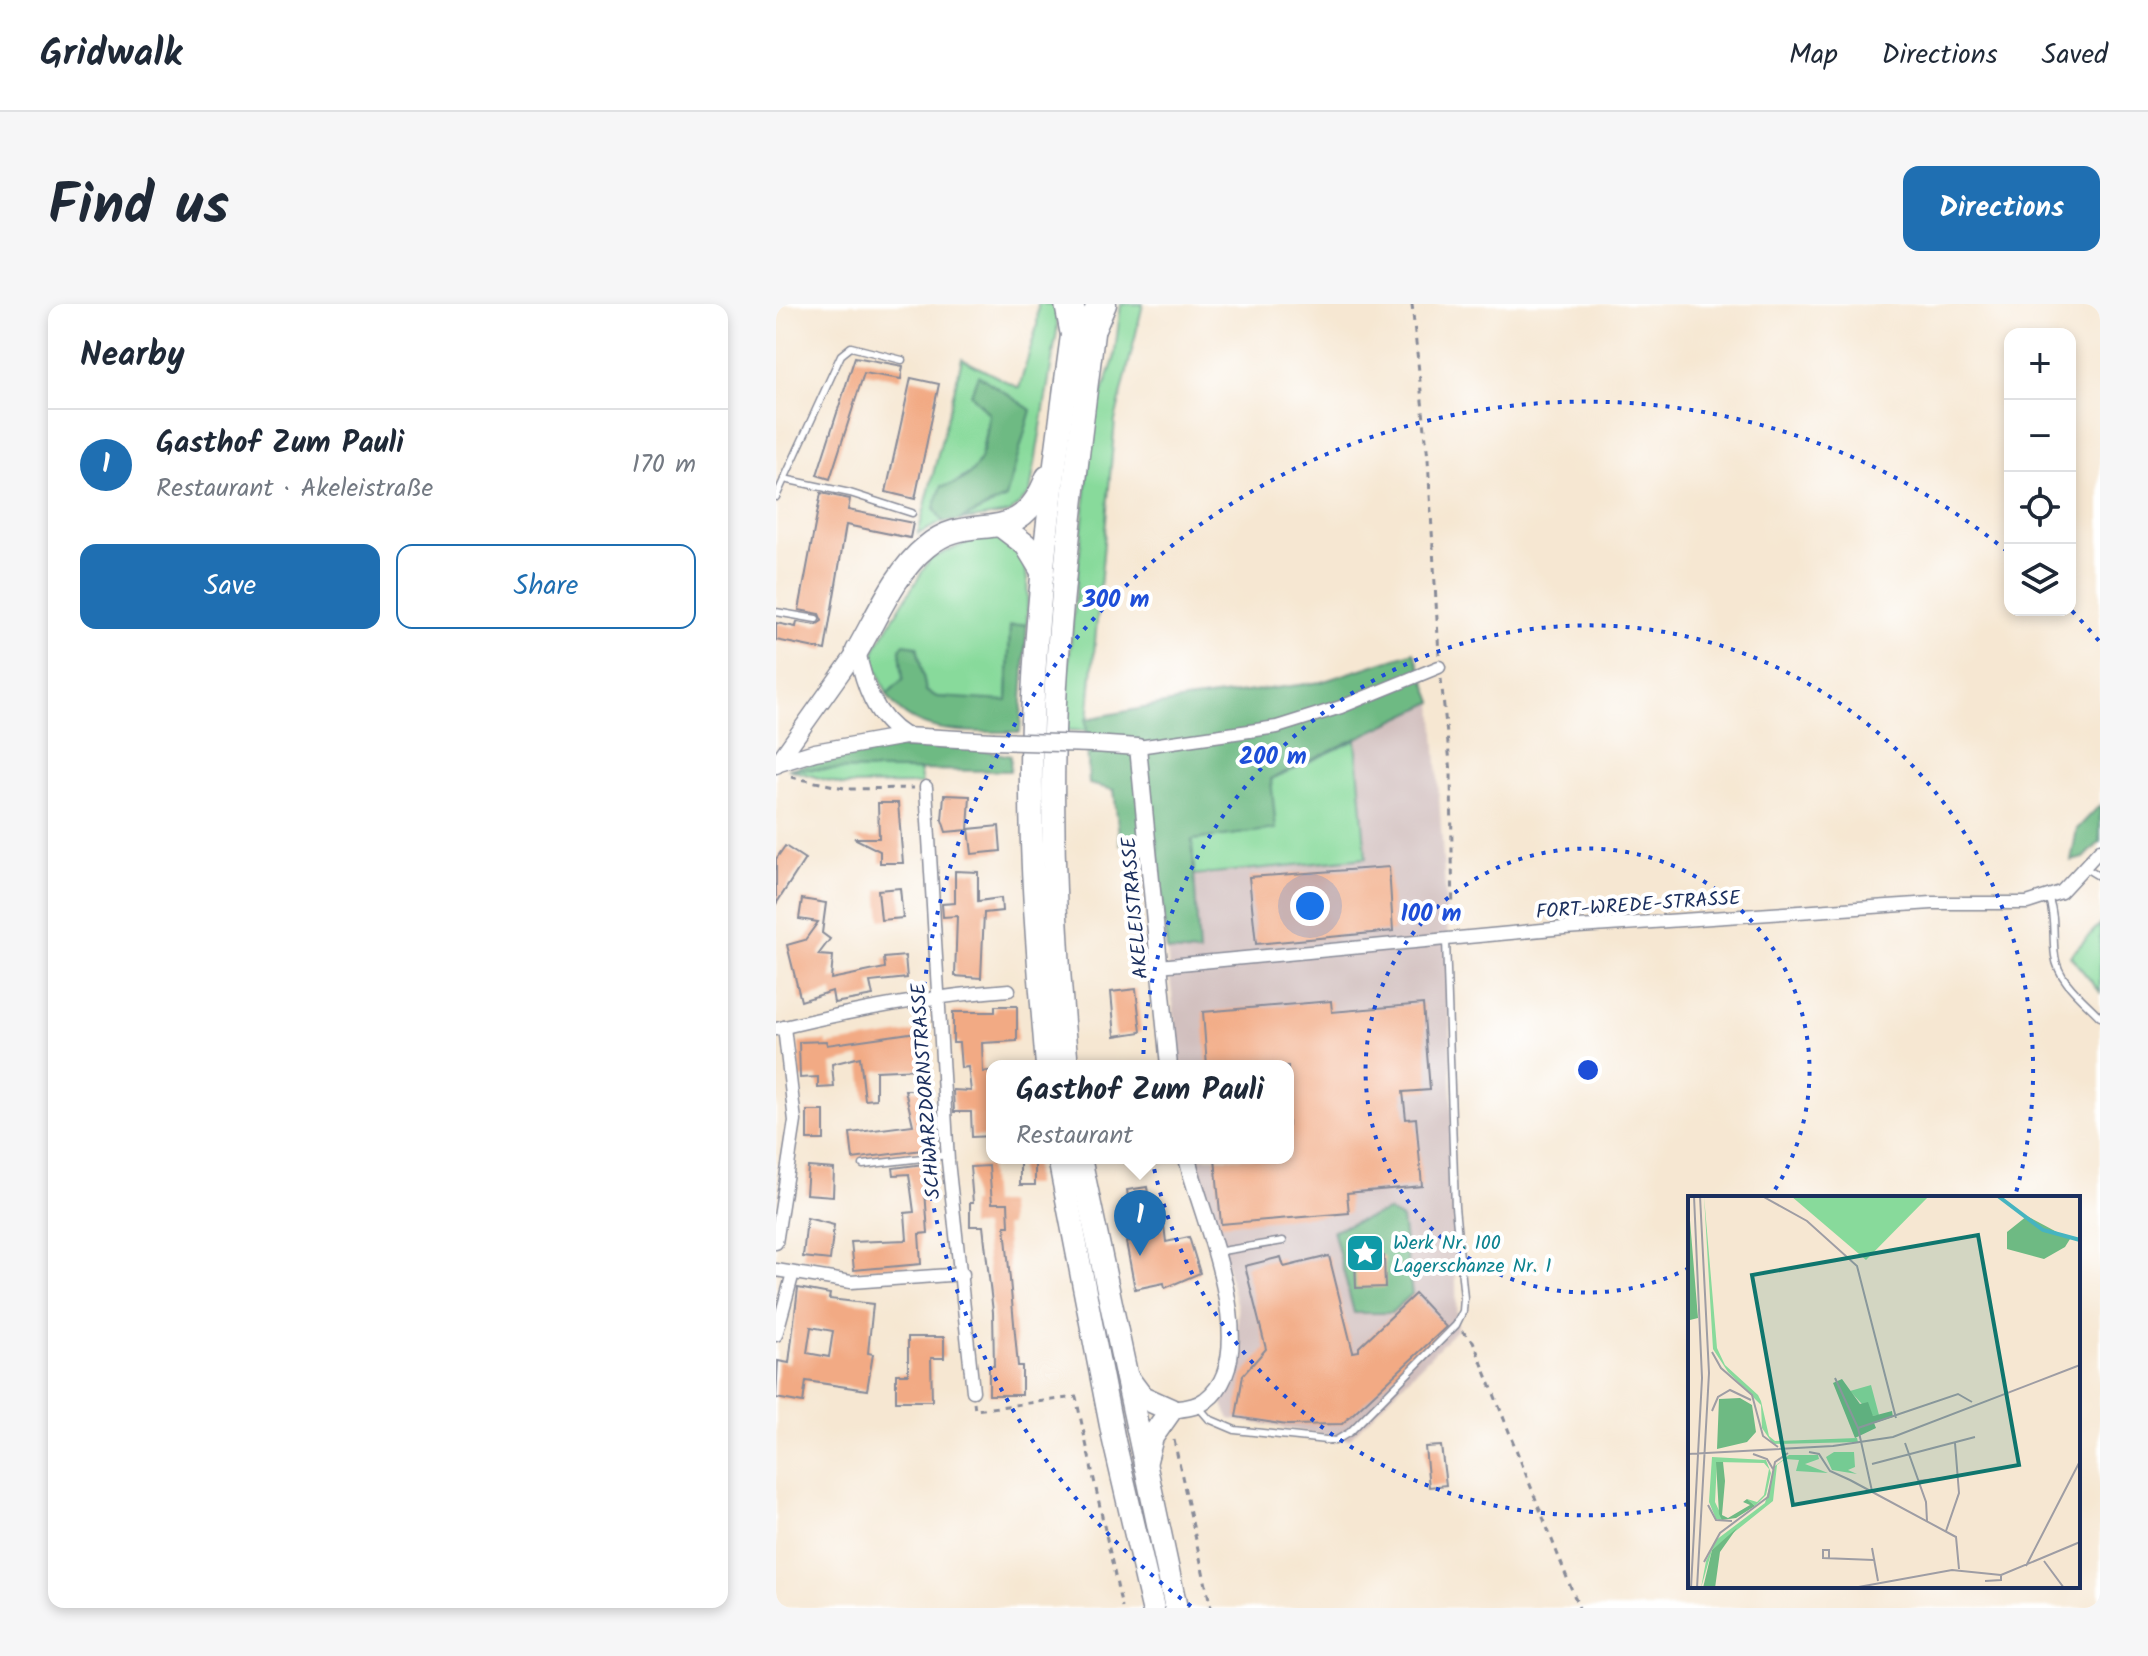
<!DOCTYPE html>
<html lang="en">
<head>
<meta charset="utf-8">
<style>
	body { margin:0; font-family:Kalam,sans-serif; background:#f6f6f7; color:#1f2937 }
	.controls { position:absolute; right:24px; top:24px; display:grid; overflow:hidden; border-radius:16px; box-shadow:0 4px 12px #0003 }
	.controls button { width:72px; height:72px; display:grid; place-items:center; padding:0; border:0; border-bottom:2px solid #e0e1e3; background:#fff; color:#1f2937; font:40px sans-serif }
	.you { position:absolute; left:534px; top:602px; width:28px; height:28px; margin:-20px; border:6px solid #fff; border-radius:50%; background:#1a73e8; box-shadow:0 0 0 12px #1a73e833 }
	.badge { display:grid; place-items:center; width:52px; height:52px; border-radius:50%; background:#1f6fb2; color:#fff; font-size:26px; font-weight:700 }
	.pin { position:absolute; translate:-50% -66px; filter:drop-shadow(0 2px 4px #0008) }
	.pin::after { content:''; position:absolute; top:42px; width:28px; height:24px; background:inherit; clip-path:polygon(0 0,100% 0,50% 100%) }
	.popup { position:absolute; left:210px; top:756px; width:308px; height:104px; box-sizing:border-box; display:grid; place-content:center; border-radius:16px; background:#fff; filter:drop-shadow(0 2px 6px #0005); font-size:26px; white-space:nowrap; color:#747a83 }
	.popup b { font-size:30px; color:#1f2937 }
	.popup::after { content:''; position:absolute; left:50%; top:100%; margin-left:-16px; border:16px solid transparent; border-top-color:#fff }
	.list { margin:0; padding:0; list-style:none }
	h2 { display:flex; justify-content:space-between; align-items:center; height:104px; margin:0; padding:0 32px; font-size:34px }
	h2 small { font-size:26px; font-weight:400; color:#747a83 }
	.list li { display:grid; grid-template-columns:52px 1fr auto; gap:24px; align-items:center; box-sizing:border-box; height:112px; padding:0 32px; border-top:2px solid #e0e1e3 }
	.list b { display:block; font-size:30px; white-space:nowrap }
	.list p { margin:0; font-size:26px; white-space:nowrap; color:#747a83 }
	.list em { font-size:26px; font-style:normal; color:#747a83 }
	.actions { display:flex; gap:16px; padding:24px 32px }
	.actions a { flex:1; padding:18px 0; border:2px solid #1f6fb2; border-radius:16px; text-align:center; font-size:28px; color:#1f6fb2 }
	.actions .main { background:#1f6fb2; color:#fff }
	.icon { flex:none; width:44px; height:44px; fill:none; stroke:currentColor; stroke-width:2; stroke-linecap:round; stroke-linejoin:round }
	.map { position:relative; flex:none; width:1324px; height:1304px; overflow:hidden; border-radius:16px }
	header { display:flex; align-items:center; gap:48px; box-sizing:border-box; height:112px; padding:0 40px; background:#fff; border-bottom:2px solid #e0e1e3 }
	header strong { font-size:38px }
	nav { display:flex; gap:44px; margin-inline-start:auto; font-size:28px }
	.intro { display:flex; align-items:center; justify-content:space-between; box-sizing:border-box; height:192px; padding:0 48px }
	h1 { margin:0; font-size:56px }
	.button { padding:20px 36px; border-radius:16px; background:#1f6fb2; color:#fff; font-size:28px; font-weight:700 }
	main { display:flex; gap:48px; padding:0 48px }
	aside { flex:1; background:#fff; border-radius:16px; box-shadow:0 4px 12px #0003 }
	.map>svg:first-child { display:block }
</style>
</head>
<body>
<header>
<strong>Gridwalk</strong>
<nav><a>Map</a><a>Directions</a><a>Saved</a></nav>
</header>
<div class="intro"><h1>Find us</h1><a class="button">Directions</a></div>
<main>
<aside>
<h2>Nearby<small></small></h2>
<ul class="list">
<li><span class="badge">1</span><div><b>Gasthof Zum Pauli</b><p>Restaurant · Akeleistraße</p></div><em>170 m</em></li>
</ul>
<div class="actions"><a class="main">Save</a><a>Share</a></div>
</aside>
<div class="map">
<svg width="1324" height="1304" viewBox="0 0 1324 1304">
	<rect width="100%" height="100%" fill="#fff"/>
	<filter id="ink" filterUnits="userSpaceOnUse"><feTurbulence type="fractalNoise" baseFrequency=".0125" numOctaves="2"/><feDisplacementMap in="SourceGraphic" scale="16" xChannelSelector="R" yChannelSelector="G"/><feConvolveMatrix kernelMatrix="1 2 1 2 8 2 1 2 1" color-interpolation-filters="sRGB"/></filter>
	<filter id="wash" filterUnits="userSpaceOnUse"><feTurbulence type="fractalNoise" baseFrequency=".006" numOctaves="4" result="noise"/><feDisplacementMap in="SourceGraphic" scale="32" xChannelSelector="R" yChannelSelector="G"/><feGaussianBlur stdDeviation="1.8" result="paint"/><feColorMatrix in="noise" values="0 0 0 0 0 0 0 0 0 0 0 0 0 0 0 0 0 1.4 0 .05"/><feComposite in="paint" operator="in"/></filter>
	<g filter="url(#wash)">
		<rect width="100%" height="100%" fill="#f6e7d2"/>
		<!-- industrial -->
		<path fill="#d1bfbe" d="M657 398 672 632 681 1025 573 1135 454 1115 445 1097 461 1045 462 1007 437 907 419 854H512V762H404L391 647 423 648 418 571 590 554 580 436Z"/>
		<!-- green -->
		<g fill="#88da9b" stroke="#52847c" stroke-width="2">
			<path d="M262 0H281V27L254 189 234 209 182 217 230 194 213 110 203 163 176 181 158 204 167 218 142 230 186 55 243 84 261 22Z"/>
			<path d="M345 0H367L339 117 311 427 286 426 317 114 338 56Z"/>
			<path d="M221 233C259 242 251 290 251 320L234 322 231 398 160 393 150 387 141 342 124 345 127 375 111 390 98 358 100 342 154 255 199 235Z"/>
			<path d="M580 436 590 554 418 571 416 536 499 525 495 475Z"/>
			<path d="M12 465H143L146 480 67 481Z"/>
			<path d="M1324 620V688L1294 652Z"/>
		</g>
		<!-- forest -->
		<g fill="#6eba83" stroke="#447470" stroke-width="2">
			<path d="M202 71 255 106 230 194 182 217 167 218 158 204 166 182C205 179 210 142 213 110L195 90Z"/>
			<path d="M251 320 244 428C198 427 136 435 111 390L127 375 124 345 128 340 141 342 150 387 161 393 231 397 234 322Z"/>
			<path d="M638 348 657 398 495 475 500 525 416 536 423 649 391 647 381 537 344 540 338 486 313 480 310 415 409 396 545 378Z"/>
			<path d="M192 443 235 452 234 467 12 465 99 444Z"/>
			<path d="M1324 501V538L1308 554 1295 557 1301 525Z"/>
			<path d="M612 907 626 915 636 990 615 1009H578L557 926Z"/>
		</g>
		<g id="blocks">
			<!-- building -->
			<g fill="#f2aa84" fill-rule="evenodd">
				<path d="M79 53 127 62 125 75 88 69 54 175 41 171Z"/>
				<path d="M135 74 163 80 139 195 110 188Z"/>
				<path d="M45 189 74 195 72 206 137 219 134 234 70 221 49 346 0 336V319L20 323 21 318 40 321 46 317 43 310 23 306Z"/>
				<path d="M168 491 194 492 192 526 170 528 166 516Z"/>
				<path d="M102 499H122L127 559H104V547L78 534H103Z"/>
				<path d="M223 522 225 547 196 550 193 525Z"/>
				<path d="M9 542 29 555 0 600V555Z"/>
				<path d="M613 563 617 627 480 640 473 573Z"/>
				<path d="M179 567 202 568V597L225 594 226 607 208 609 205 674 179 672 181 612 167 613 166 600 179 599Z"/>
				<path d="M124 584 127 614 105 616 102 586Z"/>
				<path d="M26 595 50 599 46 629 54 635 42 651 57 652 55 675 109 664 108 654 129 652 131 674 94 678 97 692 58 699 56 687 25 697 11 641 29 636 42 618 23 615Z"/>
				<path d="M360 685 365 728 339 732 335 688Z"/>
				<path d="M555 697 556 708 647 700 654 786 627 788 630 815 640 814 646 882 571 889 573 909 445 920 439 854H512V762H431L427 708Z"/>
				<path d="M219 702H241V737L206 739 207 768 213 767 216 782V832L196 833 195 808H178L177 786 195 787 192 763 185 764 183 739H177V708H219Z"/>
				<path d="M141 728 144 765 100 767V795L89 796 84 753 56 760 58 783 42 784V773L24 774 23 738 50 737 51 741Z"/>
				<path d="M129 786H150L154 819H157L162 844 77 855 74 829 137 821Z"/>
				<rect x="31" y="807" width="17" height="29"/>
				<rect x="244" y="854" width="15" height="27"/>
				<path d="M155 859 158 885 149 886 152 929 143 930 145 960 78 966 75 938 131 936 129 909 138 908 133 870 118 871 117 864Z"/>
				<path d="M213 862 216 899H232L233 922H229L242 1062H246V1091H213V1062H218L217 1008 207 922H194V899H197L194 863Z"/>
				<path d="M32 863 58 865 57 892 30 890Z"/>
				<path d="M371 883 376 914 387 913 390 938 413 933 424 969 389 984 388 979 359 985 350 938 359 936 351 886Z"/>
				<path d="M31 914 58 921 54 956 27 953Z"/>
				<path d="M553 952 577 1048 583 1047V1043L639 990 670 1023 566 1120 511 1121 460 1113 467 1071 490 1045 469 962 505 953 508 963Z"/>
				<path d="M608 952 609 983 580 984 579 953Z"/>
				<path d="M22 984 54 990 53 995 97 1000 92 1049 97 1050 91 1086 30 1077 27 1099 0 1094 2 1057 13 1059ZM35 1023 57 1027 53 1053 31 1049Z"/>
				<path d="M132 1033H168V1054H155L156 1097H120V1070H132Z"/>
				<path d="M665 1142 670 1181 653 1183 649 1143Z"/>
			</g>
		</g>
	</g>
	<g filter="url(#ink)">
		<use href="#blocks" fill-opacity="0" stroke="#888b98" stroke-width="2"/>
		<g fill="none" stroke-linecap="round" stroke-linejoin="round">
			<!-- service casing -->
			<g stroke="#888b98" stroke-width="9">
				<g id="service">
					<path d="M8 175 74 189 136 209"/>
					<path d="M0 193 65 51 75 43 126 56"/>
					<path d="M0 308 40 315"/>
					<path d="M1309 564 1324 573"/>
					<path d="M1273 595C1280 615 1276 631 1279 652 1282 677 1308 696 1324 713"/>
					<path d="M87 861 172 851"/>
					<path d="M440 948 507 937"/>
					<path d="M421 1101 433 1115 459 1126 559 1137 574 1128 680 1021 687 1007 688 994 679 903 670 636"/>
				</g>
			</g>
			<!-- minor casing -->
			<g stroke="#888b98" stroke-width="15">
				<g id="minor">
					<path d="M362 443 501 423 565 403 663 363"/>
					<path d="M150 483 172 857 197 1087"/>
					<path d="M383 662 788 624 1156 599H1251L1285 588 1324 546"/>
					<path d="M0 725C78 706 153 692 233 686"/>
					<path d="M0 939 19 817 8 723"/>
					<path d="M0 966 75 978 187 970"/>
					<path d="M0 1031 17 969"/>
				</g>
			</g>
			<!-- tertiary casing -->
			<g stroke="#888b98" stroke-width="19">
				<g id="tertiary">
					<path d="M81 347C88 380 98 413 129 432"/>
					<path d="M317 440 362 443 393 762"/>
					<path d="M0 460 39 448 129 432 217 437"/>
					<path d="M0 461 81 347"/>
					<path d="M395 1106C407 1104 420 1104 430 1096 490 1051 424 910 411 854"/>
				</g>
			</g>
			<!-- trunk casing -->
			<g stroke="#888b98" stroke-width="25">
				<g id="trunk">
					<path d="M225 222 250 241 267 269"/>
					<path d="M81 347C101 313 119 268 150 243 196 203 242 250 271 173"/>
					<path d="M271 762C263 663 254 564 255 464 256 312 279 160 299 9"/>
					<path d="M291 762C279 641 274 519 279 398 286 266 304 136 320 5"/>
					<path d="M283 854 338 1137 377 1304"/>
					<path d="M304 854 400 1304"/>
					<path d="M351 1073 366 1093 395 1106 376 1133 369 1160"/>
				</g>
			</g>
			<!-- motorway casing -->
			<g stroke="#888b98" stroke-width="27">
				<g id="motorway">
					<path d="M291 0 296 26"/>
					<path d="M318 23 328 0"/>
				</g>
			</g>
			<!-- path -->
			<g stroke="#888b98" stroke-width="3" stroke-dasharray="6 6" stroke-linecap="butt">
				<path d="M636 0 652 155 663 351"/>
				<path d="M665 375 675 468 677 622"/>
				<path d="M15 473 73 485 138 484"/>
				<path d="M686 1027 697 1037 803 1304"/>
				<path d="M198 1098 199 1106 300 1093 346 1304"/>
				<path d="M398 1136 435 1304"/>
			</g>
			<!-- service -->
			<use href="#service" stroke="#fff" stroke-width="6"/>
			<!-- minor -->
			<use href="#minor" stroke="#fff" stroke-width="12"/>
			<!-- tertiary -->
			<use href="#tertiary" stroke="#fff" stroke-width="16"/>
			<!-- trunk -->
			<use href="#trunk" stroke="#fff" stroke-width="22"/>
			<!-- motorway -->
			<use href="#motorway" stroke="#fff" stroke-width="24"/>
			<!-- tertiary-bridge casing -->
			<g stroke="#888b98" stroke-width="19" stroke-linecap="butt">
				<path id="tertiary-bridge" d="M217 437 317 440"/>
			</g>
			<!-- tertiary-bridge -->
			<use href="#tertiary-bridge" stroke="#fff" stroke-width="16"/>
		</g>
	</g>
	<!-- distance rings -->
	<g fill="none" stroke="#1d4ed8" stroke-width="4" stroke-dasharray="4 8">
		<path d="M913 964A222 222 0 1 1 994 893"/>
		<path d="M912 1200A445 445 0 1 1 1239 892"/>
		<path d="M415 1302A667 667 0 1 1 1232 248M1296 307A667 667 0 0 1 1323 337"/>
	</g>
	<!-- icons -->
	<defs>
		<g id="sight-square" transform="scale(2)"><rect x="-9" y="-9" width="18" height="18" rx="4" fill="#0f9aa8" stroke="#fff"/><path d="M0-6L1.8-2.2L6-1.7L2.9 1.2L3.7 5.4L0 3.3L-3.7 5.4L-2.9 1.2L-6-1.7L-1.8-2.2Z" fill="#fff"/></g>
	</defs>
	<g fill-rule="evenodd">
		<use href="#sight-square" x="589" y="949"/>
	</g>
	<g text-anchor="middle" stroke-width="8" stroke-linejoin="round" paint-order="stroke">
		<!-- street labels -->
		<g font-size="20" fill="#1b2f5e" stroke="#fff">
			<text transform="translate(862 600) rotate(-4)" y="7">FORT-WREDE-STRASSE</text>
			<text transform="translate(358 604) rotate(-95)" y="7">AKELEISTRASSE</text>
			<text transform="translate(149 787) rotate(-94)" y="7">SCHWARZDORNSTRASSE</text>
		</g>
		<!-- culture labels -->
		<g font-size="20" fill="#0d838f" stroke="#fff" text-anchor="start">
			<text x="617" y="945">Werk Nr. 100<tspan x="617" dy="23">Lagerschanze Nr. 1</tspan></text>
		</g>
	</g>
	<!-- overview -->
	<g transform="translate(912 892)">
		<rect width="392" height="392" fill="#f6e7d2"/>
		<path d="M16 0 29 152 37 169 70 199 73 205 81 240 87 245 169 242 170 246 85 248 74 232 73 209 40 176 25 153ZM103 0H241L178 64ZM183 189 191 219 185 220 162 195ZM146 256H166L167 271 160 274 169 278 144 274 138 261ZM101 259H130L131 263 117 268 140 277 108 275 111 264 97 263 89 269 85 305 24 354 13 392 18 365 28 344 77 307 87 270ZM24 261 78 264 83 277 78 299 67 310 59 303 69 306 76 299 81 273 76 267 29 266 27 306 36 325 28 323 21 306Z" fill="#88da9b"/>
		<path d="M0 0 10 122 2 124 0 86ZM339 20 382 43 377 51 356 63 319 53V36ZM154 183 172 208 180 206 185 220 204 215 205 221 186 227 188 232 167 242 145 187ZM52 202 64 209 68 236 59 246 29 253 31 203ZM28 266H35L37 285 34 319 40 322 62 309 55 306 59 303 67 310 48 322 34 324 31 318ZM49 332 32 356 27 392H15L24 354Z" fill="#6eba83"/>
		<path fill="none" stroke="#46b4c0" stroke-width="4" d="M310 0 355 34 392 44"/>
		<path fill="none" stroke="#9e9da4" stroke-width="2" d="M74 0 119 25 169 70 208 222M24 156 33 172 64 199 75 240 90 251M147 182 170 232M24 215 30 201 42 194 63 204M217 247 238 306 239 325M121 256 131 258 142 275 162 284M0 258 145 250 205 241 392 169M65 258 79 263 85 273M184 268 287 241M162 284 268 341 271 373M230 285 272 280M184 295 170 232 270 198 284 206M20 309 28 324 44 325M258 335 271 297 267 247M184 352 190 385M141 362V354H135V362L186 364M356 365 376 392M16 366 32 337 80 301 87 266 100 257M338 370 392 265M297 385 313 384V379L392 346M3 392 14 182 6 0M9 392 21 177 12 0M165 392 264 374 313 379"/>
		<path fill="#0f766e" fill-opacity="0.15" stroke="#0f766e" stroke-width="4" d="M290 39 331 269 105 309 64 79Z"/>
		<rect width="392" height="392" fill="none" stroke="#1b2f5e" stroke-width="4"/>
	</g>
	<circle cx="812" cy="766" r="12" fill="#1d4ed8" stroke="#fff" stroke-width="4"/>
	<g font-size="24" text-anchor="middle" font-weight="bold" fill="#1d4ed8" stroke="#fff" stroke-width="8" stroke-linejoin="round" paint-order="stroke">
		<text x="340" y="303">300 m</text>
		<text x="497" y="460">200 m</text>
		<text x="655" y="617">100 m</text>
	</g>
</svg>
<div class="controls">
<button>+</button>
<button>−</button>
<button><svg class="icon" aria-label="locate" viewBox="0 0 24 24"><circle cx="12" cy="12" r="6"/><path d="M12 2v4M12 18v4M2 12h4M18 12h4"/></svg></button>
<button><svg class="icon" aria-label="layers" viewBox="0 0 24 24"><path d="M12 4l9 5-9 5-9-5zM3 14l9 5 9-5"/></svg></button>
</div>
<div class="you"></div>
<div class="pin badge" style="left:364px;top:952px">1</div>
<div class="popup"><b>Gasthof Zum Pauli</b>Restaurant</div>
</div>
</main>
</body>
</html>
